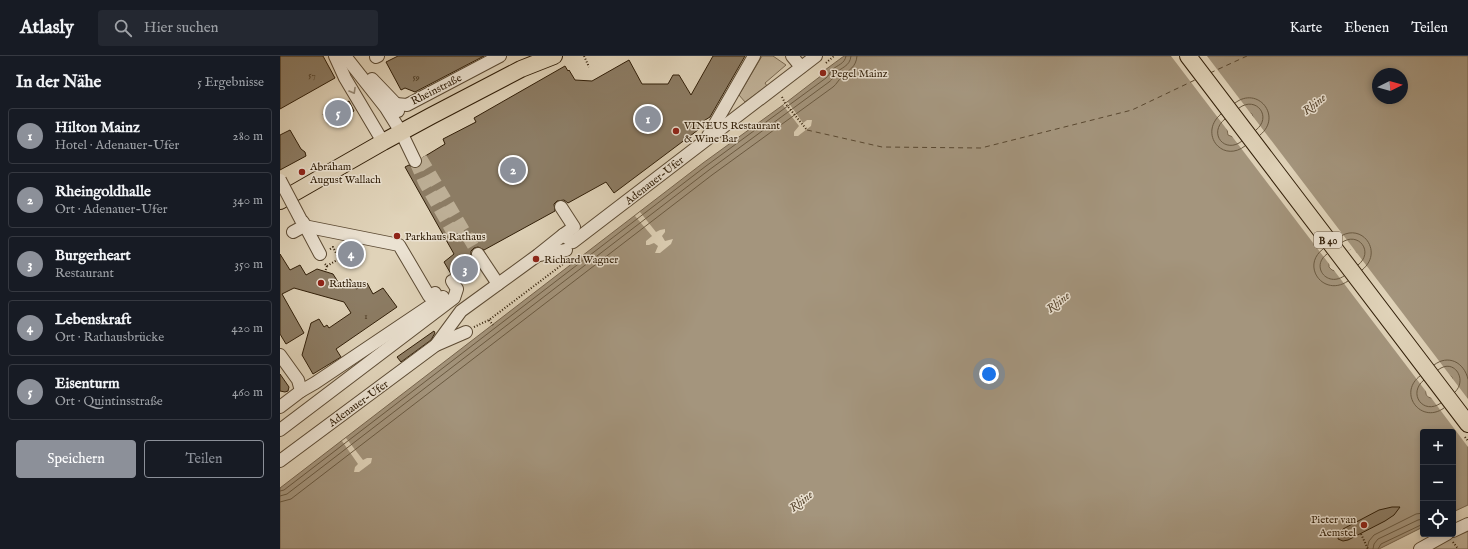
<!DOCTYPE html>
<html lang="de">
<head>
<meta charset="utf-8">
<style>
	body { margin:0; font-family:"IM FELL English",serif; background:#242831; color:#f1f3f6 }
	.controls { position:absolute; right:12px; bottom:12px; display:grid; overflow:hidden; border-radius:4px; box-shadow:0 2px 6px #0003 }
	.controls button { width:36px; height:36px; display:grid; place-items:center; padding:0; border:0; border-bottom:1px solid #363941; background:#171b24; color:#f1f3f6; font:20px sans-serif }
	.compass { position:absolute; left:1092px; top:12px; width:36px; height:36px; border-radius:50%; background:#171b24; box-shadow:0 2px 6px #0003; rotate:85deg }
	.you { position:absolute; left:709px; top:318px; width:14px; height:14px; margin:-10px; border:3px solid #fff; border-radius:50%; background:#1a73e8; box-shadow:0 0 0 6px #1a73e833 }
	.badge { display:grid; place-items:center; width:26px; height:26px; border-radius:50%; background:#8c9099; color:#fff; font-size:13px; font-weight:700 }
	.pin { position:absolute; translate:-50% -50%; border:2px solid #fff; box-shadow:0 1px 4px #0006 }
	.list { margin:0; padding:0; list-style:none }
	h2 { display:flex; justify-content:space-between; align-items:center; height:52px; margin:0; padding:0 16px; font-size:17px }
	h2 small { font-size:13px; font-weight:400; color:#9ea1a6 }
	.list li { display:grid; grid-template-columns:26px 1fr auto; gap:12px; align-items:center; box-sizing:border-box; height:56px; margin:0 8px 8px; padding:0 8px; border:1px solid #363941; border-radius:4px }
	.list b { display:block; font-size:15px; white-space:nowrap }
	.list p { margin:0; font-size:13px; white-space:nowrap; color:#9ea1a6 }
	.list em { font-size:13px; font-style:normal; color:#9ea1a6 }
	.actions { display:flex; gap:8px; padding:12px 16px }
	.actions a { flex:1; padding:9px 0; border:1px solid #8c9099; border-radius:4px; text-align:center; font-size:14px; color:#8c9099 }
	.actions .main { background:#8c9099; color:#fff }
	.icon { flex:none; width:22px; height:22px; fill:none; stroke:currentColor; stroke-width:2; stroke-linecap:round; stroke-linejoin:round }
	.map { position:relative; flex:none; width:1188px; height:493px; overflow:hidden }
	header { display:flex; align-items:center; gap:24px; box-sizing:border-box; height:56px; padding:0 20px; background:#171b24; border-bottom:1px solid #363941 }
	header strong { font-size:19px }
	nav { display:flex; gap:22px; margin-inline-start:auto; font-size:14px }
	.search { width:280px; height:36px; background:#242831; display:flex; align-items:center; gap:10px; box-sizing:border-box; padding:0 14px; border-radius:4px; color:#9ea1a6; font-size:15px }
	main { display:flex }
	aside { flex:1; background:#171b24 }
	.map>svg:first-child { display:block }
</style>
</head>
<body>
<header>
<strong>Atlasly</strong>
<div class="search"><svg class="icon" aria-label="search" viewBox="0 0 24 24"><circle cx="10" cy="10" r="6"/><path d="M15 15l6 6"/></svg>Hier suchen</div>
<nav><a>Karte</a><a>Ebenen</a><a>Teilen</a></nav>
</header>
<main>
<aside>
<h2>In der Nähe<small>5 Ergebnisse</small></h2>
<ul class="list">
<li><span class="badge">1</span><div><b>Hilton Mainz</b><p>Hotel · Adenauer-Ufer</p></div><em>280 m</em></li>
<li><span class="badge">2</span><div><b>Rheingoldhalle</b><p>Ort · Adenauer-Ufer</p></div><em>340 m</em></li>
<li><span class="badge">3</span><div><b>Burgerheart</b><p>Restaurant</p></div><em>350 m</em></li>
<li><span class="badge">4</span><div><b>Lebenskraft</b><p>Ort · Rathausbrücke</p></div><em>420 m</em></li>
<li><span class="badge">5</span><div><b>Eisenturm</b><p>Ort · Quintinsstraße</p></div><em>460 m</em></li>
</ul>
<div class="actions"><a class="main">Speichern</a><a>Teilen</a></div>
</aside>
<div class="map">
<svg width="1188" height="493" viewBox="0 0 1188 493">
	<rect width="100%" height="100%" fill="#e0d3b9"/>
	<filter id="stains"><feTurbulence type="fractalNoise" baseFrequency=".005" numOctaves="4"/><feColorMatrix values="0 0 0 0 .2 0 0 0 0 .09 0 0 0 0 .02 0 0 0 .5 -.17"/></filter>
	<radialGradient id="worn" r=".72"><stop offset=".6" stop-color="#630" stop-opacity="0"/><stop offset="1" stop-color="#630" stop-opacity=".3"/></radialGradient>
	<!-- green -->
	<g fill="#c2b49b" stroke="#796952">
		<path d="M482 0H493L506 9 485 27 487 30 465 46 459 39Z"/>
		<path d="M1188 473V493H1149L1150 492Z"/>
	</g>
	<!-- water -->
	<path fill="#a4957d" stroke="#76654e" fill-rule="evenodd" d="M564 0H1188V449L1173 456V376H1143V471L1099 493H0V432L423 107 503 49 542 19 543 20 547 17 545 14ZM1098 18H1122V42H1098ZM968 56 972 58 974 64 953 81 948 79 947 73ZM1072 192 1077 197 1055 215 1052 214 1049 211V207ZM1168 319 1172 321 1173 327 1152 342C1147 342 1145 338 1146 334Z"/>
	<!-- pier -->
	<g fill="#e0d3b9" fill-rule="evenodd">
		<path d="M891 0H927L1188 343V391L1149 339 1151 340 1171 325 1170 322 1167 321 1147 335 1148 338 951 79 972 63 971 60 969 58 948 75ZM1071 193 1074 195V198L1054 213H1053L1051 208Z"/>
		<path d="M508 46 523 67 527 64H532L531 70 518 80H514V76L519 70 503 49Z"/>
		<path d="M360 156 376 176 380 174 385 173V176L382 180 385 185 393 183 391 188 380 197H375L378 190 374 187 369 189H366V185L372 180 355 160Z"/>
		<path d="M66 382 83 404 87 402H92L91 407 79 416H74L75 411 78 408 62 385Z"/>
	</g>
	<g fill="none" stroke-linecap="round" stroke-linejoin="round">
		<!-- shore -->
		<g stroke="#6a5a42" stroke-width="1">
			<path d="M955 47C978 29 1003 61 980 79"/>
			<path d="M959 52C976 39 993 61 976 74"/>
			<path d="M941 58C918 77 942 108 965 90"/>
			<path d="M945 63C927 77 945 99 962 85"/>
			<path d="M1058 182C1081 164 1105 196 1082 214"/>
			<path d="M1061 187C1078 174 1095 196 1078 209"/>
			<path d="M1043 193C1020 210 1044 242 1068 225"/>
			<path d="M1047 198C1030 210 1047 232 1064 220"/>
			<path d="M1154 309C1168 298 1184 306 1188 323"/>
			<path d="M1158 314C1174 301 1188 324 1175 336"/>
			<path d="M1140 320C1117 337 1141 369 1164 352"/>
			<path d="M1144 324C1127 337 1143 360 1161 347"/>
			<path d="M0 435 4 434 426 110 546 22C549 20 549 17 552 14 557 9 565 8 566 0"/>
			<path d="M0 440 7 438 429 114 549 26C553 23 553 21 555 18 561 11 570 11 571 0"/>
			<path d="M0 446 11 443 432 119 553 31C557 28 558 24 562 21 569 13 576 12 577 0"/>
			<path d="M1087 493 1089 485 1094 479 1136 458 1143 457"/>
			<path d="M1093 493 1094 488 1098 483 1138 464 1143 463"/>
			<path d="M1098 493 1101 488 1143 468"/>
		</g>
		<!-- ferry -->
		<g stroke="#594831" stroke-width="1" stroke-dasharray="5 4" stroke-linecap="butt">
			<path d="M930 17 967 0"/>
			<path d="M527 74 602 91 701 92 852 54 917 23"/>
		</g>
	</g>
	<!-- building -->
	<g fill="#8c7c64" stroke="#301e08">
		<path d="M0 0H43L55 22 0 53Z"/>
		<path d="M118 0H204L135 36 125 32 121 34 106 6Z"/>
		<path d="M433 0H465L430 61 417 69 418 74 334 137 326 126 288 147 284 144 277 145 274 148 275 155 204 194 198 191 194 192 191 195V202L198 212 180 224 176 219 171 218 164 206 174 198 125 111 129 109 134 112H139L142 106V102L165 88 163 83 196 66 194 62 285 10 288 15 289 14 295 24 312 25 349 4 362 28H388L393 19H399L411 39Z"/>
		<path d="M69 45 74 55 68 58 69 60 48 68 43 58Z"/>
		<path d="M10 74 21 93 25 96 26 100 0 114V79Z"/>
		<path d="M0 198 10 214 20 209 26 219 37 213 53 218 60 229 70 223 76 233 87 227 93 238 103 232 117 251 56 293 61 301 33 318 22 299 31 267 39 263 44 271 47 269 49 272 71 257 64 246 14 232 2 238 24 277 6 288 0 278Z"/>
		<path d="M154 275 155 277 151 284 121 306 117 301Z"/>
		<path d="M0 318 9 331 8 335 5 336 0 335Z"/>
		<path d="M1112 451H1120L1114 459 1105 465 1068 484 1063 485 1058 483 1059 477 1063 473 1099 454Z"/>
	</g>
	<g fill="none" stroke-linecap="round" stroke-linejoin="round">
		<!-- minor-tunnel -->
		<g stroke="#bdaf96" stroke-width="12" stroke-dasharray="12 6" stroke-linecap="butt">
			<path d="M141 102 198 198"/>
			<path d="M135 105 144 126 174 179 177 181 185 177"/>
		</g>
		<!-- minor casing -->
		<g stroke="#5c4b34" stroke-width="14">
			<g id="minor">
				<path d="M55 0 65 22 103 86"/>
				<path d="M65 0 106 52 121 76 135 105"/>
				<path d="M512 0 521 11"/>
				<path d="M96 1 98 0"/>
				<path d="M92 23 116 48 118 55"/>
				<path d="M116 48 127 49 220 0"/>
				<path d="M428 80 474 0"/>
				<path d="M281 151 294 171 283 179"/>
				<path d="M23 166 40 198"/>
				<path d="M13 176 24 170 119 189 149 240 155 237"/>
				<path d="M198 198 218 228"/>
				<path d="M259 199 286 194"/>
				<path d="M156 289 181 255 258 199 283 179 293 186 536 0"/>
				<path d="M0 299 18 324 21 335 0 351"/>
				<path d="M21 335 35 327 163 241"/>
				<path d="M0 374 174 242 177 233 172 225"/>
				<path d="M0 405 156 289 186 276"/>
				<path d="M1173 475 1188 468"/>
				<path d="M1140 493 1167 478"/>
			</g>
		</g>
		<!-- major casing -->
		<g stroke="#301e08" stroke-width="18">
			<g id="major">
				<path d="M908 0 1188 368"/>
				<path d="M0 145 103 86 151 60 241 13 274 0"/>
			</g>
		</g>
		<!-- path -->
		<g stroke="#301e08" stroke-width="2" stroke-dasharray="1 2" stroke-linecap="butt">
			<path d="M304 0 309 11"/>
			<path d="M546 7 554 0"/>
			<path d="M502 41 505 47 527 74"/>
			<path d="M45 208 47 210 45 216"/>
			<path d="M47 210 59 203 53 191 49 194"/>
			<path d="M209 264 213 269"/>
			<path d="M194 271 209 264 287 205"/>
			<path d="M1185 381 1188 385"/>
			<path d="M1081 478 1088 493"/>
			<path d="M1173 486 1178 493"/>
		</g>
		<!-- minor -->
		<use href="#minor" stroke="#ebe2d2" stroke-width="12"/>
		<!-- major -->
		<use href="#major" stroke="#e0d3b9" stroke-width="16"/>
		<!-- minor-bridge casing -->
		<g stroke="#5c4b34" stroke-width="14" stroke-linecap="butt">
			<path id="minor-bridge" d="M0 124 21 164"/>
		</g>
		<!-- minor-bridge -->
		<use href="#minor-bridge" stroke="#ebe2d2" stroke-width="12"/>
	</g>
	<!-- one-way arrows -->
	<defs><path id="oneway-chevron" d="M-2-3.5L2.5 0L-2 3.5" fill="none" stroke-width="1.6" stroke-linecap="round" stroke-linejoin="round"/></defs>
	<use stroke="#978a77" href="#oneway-chevron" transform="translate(73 35) rotate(60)"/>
	<!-- markers -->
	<g fill="#8f2418" stroke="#ebe2d2" stroke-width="1.5">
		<circle cx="543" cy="17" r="4"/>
		<circle cx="396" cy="75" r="4"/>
		<circle cx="22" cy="116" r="4"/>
		<circle cx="117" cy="180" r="4"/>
		<circle cx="256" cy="203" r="4"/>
		<circle cx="41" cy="227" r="4"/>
		<circle cx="1084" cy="469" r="4"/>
	</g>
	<g text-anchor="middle" stroke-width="3" stroke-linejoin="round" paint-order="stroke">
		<!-- number labels -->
		<g font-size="9" fill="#47361f">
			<text x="32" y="22">57</text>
			<text x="136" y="24">59</text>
			<text x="86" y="263">1</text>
		</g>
		<!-- shield labels -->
		<rect fill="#ebe2d2" stroke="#685945" stroke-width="1" x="1034" y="176" width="28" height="16" rx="3"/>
		<g font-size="10" font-weight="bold" fill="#301e08">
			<text x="1048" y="188">B 40</text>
		</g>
		<!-- poi labels -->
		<g font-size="11" fill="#301e08" stroke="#ebe2d2" text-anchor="start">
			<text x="551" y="21">Pegel Mainz</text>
			<text x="404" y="73">VINEUS Restaurant<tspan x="404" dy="13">&amp; Wine Bar</tspan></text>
			<text x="30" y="114">Abraham<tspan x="30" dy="13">August Wallach</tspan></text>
			<text x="125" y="184">Parkhaus Rathaus</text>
			<text x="264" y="207">Richard Wagner</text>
			<text x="49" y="231">Rathaus</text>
			<text x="1076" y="467" text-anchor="end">Pieter van<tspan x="1076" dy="13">Aemstel</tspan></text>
		</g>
		<!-- street labels -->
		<g font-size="11" fill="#301e08" stroke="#ebe2d2">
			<text transform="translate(156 33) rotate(-27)" y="4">Rheinstraße</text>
			<text transform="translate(374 124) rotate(-38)" y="4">Adenauer-Ufer</text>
			<text transform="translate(78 347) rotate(-36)" y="4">Adenauer-Ufer</text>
		</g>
		<!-- water labels -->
		<g font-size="12" font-style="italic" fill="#594831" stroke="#ebe2d2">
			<text transform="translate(1034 48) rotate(-38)" y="4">Rhine</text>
			<text transform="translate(778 246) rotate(-38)" y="4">Rhine</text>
			<text transform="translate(521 445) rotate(-38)" y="4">Rhine</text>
		</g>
	</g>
	<rect width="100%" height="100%" filter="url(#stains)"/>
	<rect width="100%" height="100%" fill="url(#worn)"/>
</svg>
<div class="controls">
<button>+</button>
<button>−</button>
<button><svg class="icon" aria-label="locate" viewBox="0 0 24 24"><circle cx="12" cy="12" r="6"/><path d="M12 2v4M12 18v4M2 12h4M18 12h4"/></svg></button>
</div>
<svg class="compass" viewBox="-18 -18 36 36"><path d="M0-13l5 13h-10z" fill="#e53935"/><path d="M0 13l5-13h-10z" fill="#9ea1a6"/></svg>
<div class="you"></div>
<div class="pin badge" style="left:368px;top:63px">1</div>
<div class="pin badge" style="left:233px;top:114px">2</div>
<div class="pin badge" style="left:185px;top:213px">3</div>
<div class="pin badge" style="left:71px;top:198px">4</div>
<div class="pin badge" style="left:58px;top:57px">5</div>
</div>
</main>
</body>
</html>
